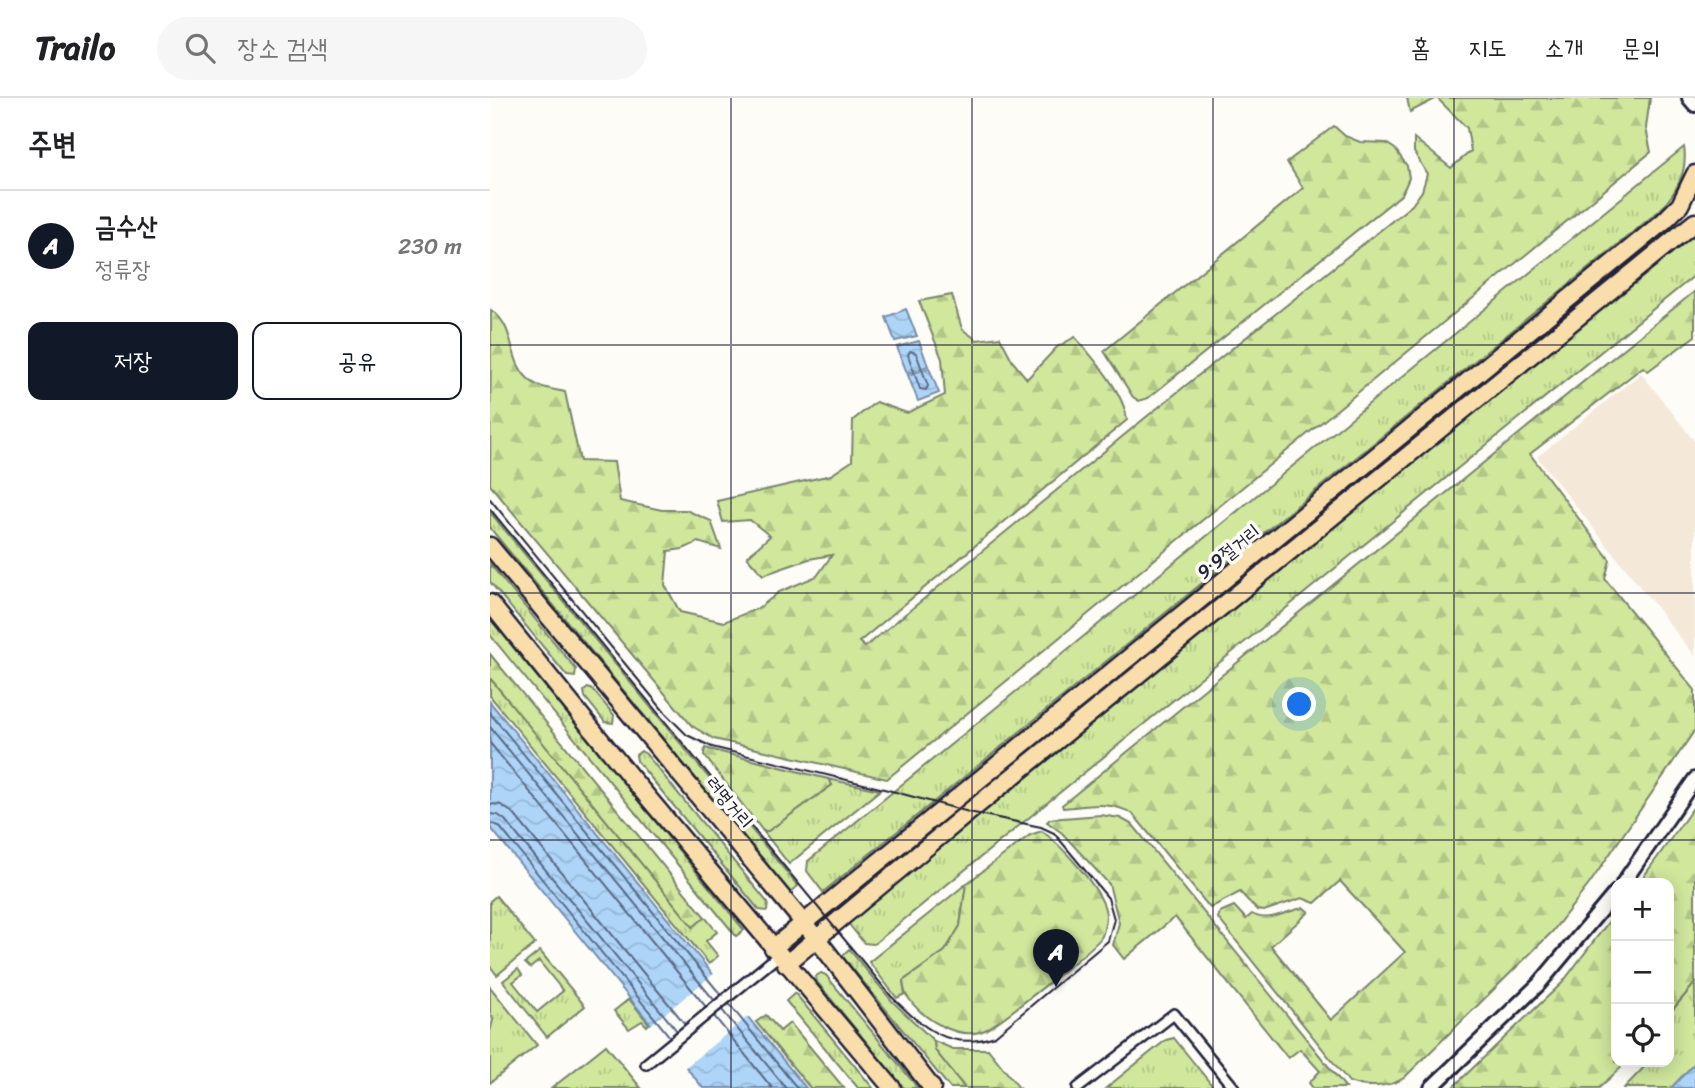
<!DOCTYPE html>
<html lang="ko">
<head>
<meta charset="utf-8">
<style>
	body { margin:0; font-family:Sriracha,"Poor Story",sans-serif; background:#f6f6f6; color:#202124 }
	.controls { position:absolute; right:21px; bottom:21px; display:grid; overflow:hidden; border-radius:14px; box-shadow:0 4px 18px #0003 }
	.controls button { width:63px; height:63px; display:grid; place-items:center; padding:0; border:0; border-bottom:2px solid #e0e0e0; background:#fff; color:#202124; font:35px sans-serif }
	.you { position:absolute; left:810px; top:607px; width:24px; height:24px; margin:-18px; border:5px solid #fff; border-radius:50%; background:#1a73e8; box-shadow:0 0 0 10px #1a73e833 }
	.badge { display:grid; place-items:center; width:46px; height:46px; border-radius:50%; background:#111827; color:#fff; font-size:23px; font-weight:700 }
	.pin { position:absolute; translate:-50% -58px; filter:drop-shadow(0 2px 4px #0008) }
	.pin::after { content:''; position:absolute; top:37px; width:24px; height:21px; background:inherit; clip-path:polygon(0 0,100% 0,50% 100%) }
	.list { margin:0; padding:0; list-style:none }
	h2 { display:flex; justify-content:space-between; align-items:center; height:91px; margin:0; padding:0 28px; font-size:30px }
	h2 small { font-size:23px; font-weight:400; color:#757577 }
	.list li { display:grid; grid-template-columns:46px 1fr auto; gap:21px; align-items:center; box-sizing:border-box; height:112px; padding:0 28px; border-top:2px solid #e0e0e0 }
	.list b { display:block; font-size:26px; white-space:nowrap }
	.list p { margin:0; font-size:23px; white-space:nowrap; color:#757577 }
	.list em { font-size:23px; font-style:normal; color:#757577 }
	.actions { display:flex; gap:14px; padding:21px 28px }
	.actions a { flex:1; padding:16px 0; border:2px solid #111827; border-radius:14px; text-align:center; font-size:24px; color:#111827 }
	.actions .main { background:#111827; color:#fff }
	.icon { flex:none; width:38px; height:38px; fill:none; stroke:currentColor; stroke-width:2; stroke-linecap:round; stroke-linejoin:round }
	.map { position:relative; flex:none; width:1205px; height:990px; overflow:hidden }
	header { display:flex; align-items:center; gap:42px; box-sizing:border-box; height:98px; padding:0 35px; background:#fff; border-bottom:2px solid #e0e0e0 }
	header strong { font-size:33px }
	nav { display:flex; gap:38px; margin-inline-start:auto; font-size:24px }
	.search { width:490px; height:63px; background:#f6f6f6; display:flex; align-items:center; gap:18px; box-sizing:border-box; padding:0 24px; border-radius:38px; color:#757577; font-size:26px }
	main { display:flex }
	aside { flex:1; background:#fff }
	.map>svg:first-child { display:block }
</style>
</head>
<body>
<header>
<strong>Trailo</strong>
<div class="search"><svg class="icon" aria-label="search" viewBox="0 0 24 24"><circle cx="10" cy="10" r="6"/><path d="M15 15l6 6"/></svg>장소 검색</div>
<nav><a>홈</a><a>지도</a><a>소개</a><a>문의</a></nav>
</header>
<main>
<aside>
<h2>주변<small></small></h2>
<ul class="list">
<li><span class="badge">A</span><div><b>금수산</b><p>정류장</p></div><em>230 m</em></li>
</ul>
<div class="actions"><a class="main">저장</a><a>공유</a></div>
</aside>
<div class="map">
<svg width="1205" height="990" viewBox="0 0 1205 990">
	<defs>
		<pattern id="grass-tufts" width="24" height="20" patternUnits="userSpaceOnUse" patternTransform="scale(1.75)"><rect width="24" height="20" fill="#d0e79c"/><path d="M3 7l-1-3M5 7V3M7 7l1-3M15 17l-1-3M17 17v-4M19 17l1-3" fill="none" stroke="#b2c687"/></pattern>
		<pattern id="forest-firs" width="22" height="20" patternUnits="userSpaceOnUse" patternTransform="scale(1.75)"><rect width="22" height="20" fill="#d0e79c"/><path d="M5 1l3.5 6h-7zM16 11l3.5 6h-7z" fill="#b2c687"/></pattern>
		<pattern id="water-waves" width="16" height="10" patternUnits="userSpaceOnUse" patternTransform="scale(1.75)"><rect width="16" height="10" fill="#aed5f8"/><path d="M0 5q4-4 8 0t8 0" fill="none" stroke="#95b7d6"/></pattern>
	</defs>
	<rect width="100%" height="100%" fill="#fdfcf7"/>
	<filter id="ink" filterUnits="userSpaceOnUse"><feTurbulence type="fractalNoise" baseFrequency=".0143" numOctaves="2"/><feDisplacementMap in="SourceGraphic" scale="14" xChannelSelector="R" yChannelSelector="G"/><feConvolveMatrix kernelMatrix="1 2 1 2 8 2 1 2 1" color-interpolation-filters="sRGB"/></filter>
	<g filter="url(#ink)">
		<!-- built -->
		<path fill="#f4e9d8" d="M1151 275 1205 344V558L1047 359Z"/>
		<!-- grass -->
		<g fill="url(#grass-tufts)" stroke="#79846c" stroke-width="2">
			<path d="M1194 49C1198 73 1186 95 1170 112L333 794 317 773 318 763Z"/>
			<path d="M1205 137V177L384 846 374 845 358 825 1195 143Z"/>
			<path d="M0 414 308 788 300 795 0 430Z"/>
			<path d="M0 466 86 571 85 579 77 578 0 484Z"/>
			<path d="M0 521 254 832 246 838 0 537Z"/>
			<path d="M0 580 203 828 215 819 227 834 216 843 228 858 219 866 0 598Z"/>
			<path d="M98 590 103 592 124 617 123 625 115 624 95 599 94 593Z"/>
			<path d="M151 653 156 656 278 805 277 813 269 812 147 663 146 657Z"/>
			<path d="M338 681 390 692 299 766 273 733H278L342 687Z"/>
			<path d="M476 786 470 828 455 853 413 883 415 896 407 900 379 864Z"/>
			<path d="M6 798 45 846 7 877 0 868V803Z"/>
			<path d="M359 851 402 903 444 943 445 952 475 990H460L352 858Z"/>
			<path d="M50 853 95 908 57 939 13 883 28 871 32 877 23 884 47 914 73 893 49 863 40 870 35 865Z"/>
			<path d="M331 875 336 877 428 990H414L327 884 326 878Z"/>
			<path d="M1205 885V965L1181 990H1134L1159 964H1179V942L1181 939 1179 936V916Z"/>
			<path d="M0 889 47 947 0 985V934L3 922 0 914Z"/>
			<path d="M305 895 383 990H368L296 903Z"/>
			<path d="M139 901 159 926 157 928 152 923 139 931 124 913Z"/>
			<path d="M684 940 724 990H616L676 942Z"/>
			<path d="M116 947 151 990H62Z"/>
		</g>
		<!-- forest -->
		<g fill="url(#forest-firs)" stroke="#79846c" stroke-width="2">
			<path d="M917 0H1160L1156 30 1161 54 397 681 224 641 202 628 0 387 1 212C28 230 16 265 42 284 50 290 65 292 75 294L90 363 124 364 130 403 172 412H196L221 423 231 451 208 444 193 451 178 453 175 487 190 514 234 524 269 510 289 494 327 478 342 457 319 461 273 477 257 459 280 438 260 422 233 424 227 403 341 377 362 363 363 322 386 304 417 315 455 297 452 261 429 203 462 197 472 231 487 242 510 239 523 264 537 281 567 249 585 239C604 261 634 294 637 322L369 544 375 549 655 320 922 107 932 93 937 76 924 54V40L961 70 981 53 977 30 947 0 920 14Z"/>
			<path d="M844 28 855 38 870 44 896 45 905 51 917 68 919 80 912 96 658 300 649 303 643 299 614 253 813 90 797 64Z"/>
			<path d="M1205 193V238L1158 273 1153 269 1040 356 1120 462 1115 481 1205 592V632L1100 785 1062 834 914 980C899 990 875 990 859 984L728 820 730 814 744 808 756 821 762 816C780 826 796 812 814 810L819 814 781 848 841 922 915 854 850 783 825 805 812 800 774 813 767 812 750 794 720 810 643 716C620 702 598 708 573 710L572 707Z"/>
			<path d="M0 556 215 819 203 829 0 580Z"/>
			<path d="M215 650 338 681 342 687 278 733H273L214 657Z"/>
			<path d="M1205 707V885L1179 916V785H1149Z"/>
			<path d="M611 717 630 720 643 727 856 990H823L819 985 830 973 810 951 798 960 685 819 634 861 623 847 629 825 619 786 572 735 557 724 560 721Z"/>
			<path d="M552 733C571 747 615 794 616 817 616 822 614 833 612 838 608 848 509 925 495 932 469 944 431 920 417 898 414 894 414 888 413 883L455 853 470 828 476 786 540 737Z"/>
			<path d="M1126 814V964H1137L1109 990H962L1072 885Z"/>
			<path d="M276 917 290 933 300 925 354 990H320L266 924Z"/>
			<path d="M444 943 463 951H498L529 990H475L445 952Z"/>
		</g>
		<!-- water -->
		<g fill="url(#water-waves)" stroke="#768dac" stroke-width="2">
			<path d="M416 211 427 238 405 243 396 219Z"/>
			<path d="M429 243 438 268 417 275 407 249Z"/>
			<path d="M439 270 449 295 428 303 418 277Z"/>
			<path d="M0 604 316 990H213L0 729Z"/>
			<path d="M1205 965V990H1181Z"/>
		</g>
		<!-- pier -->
		<path fill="#fdfcf7" d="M226 874 261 916 193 971 158 929Z"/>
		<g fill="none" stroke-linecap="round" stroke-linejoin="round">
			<!-- shore -->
			<g stroke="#5a6a87" stroke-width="2">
				<path d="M420 253 426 255 438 288 436 292 430 291 418 257Z"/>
				<path d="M0 615 231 897"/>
				<path d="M0 629 224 902"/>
				<path d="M0 645 216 909"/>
				<path d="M0 706 11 707 23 715 195 926"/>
				<path d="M0 716 8 717 15 722 187 933"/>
				<path d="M0 725 9 728 180 939"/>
				<path d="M239 906 307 990"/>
				<path d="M232 912 296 990"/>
				<path d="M224 918 282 990"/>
			</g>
			<!-- street casing -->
			<g stroke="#22223b" stroke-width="14">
				<g id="street">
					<path d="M156 966 289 857"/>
					<path d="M588 990 684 916 744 990"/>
				</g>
			</g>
			<!-- secondary casing -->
			<g stroke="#22223b" stroke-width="18">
				<g id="secondary">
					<path d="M1199 0 1205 7"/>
					<path d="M1133 785 1205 681"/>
					<path d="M941 990 1049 886 1126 794"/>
				</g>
			</g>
			<!-- highway casing -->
			<g stroke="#22223b" stroke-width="21">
				<g id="highway">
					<path d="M0 448 327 841 442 990"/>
					<path d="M0 505 139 677 402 990"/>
					<path d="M283 850 1174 123 1190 107 1205 76"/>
					<path d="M296 866 479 714 1205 124"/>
				</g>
			</g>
			<!-- street -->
			<use href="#street" stroke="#fdfcf7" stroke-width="9"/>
			<!-- secondary -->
			<use href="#secondary" stroke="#fdfcf7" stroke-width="12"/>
			<!-- highway -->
			<use href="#highway" stroke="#f9deab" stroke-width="16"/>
			<!-- tram -->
			<path stroke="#22223b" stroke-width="2" d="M0 401 177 617 197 637 222 649 398 692 479 714 551 729 564 735 618 800 624 821 618 843 505 938C459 954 432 929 401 898L0 411"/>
		</g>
	</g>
	<!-- grid -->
	<path fill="none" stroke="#22223b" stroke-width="2" stroke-opacity="0.55" d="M241 0V990M482 0V990M723 0V990M964 0V990M0 247H1205M0 495H1205M0 742H1205"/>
	<g text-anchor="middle" stroke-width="7" stroke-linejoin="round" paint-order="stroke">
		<!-- street labels -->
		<g font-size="19" fill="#22223b" stroke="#fdfcf7">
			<text transform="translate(738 453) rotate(-39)" y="7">9·9절거리</text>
			<text transform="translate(240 704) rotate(50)" y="7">려명거리</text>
		</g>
	</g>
</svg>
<div class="controls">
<button>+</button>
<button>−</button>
<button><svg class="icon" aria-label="locate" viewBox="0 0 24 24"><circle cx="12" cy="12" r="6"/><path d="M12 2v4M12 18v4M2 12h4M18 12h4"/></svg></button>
</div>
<div class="you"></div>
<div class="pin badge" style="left:566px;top:889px">A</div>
</div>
</main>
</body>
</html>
